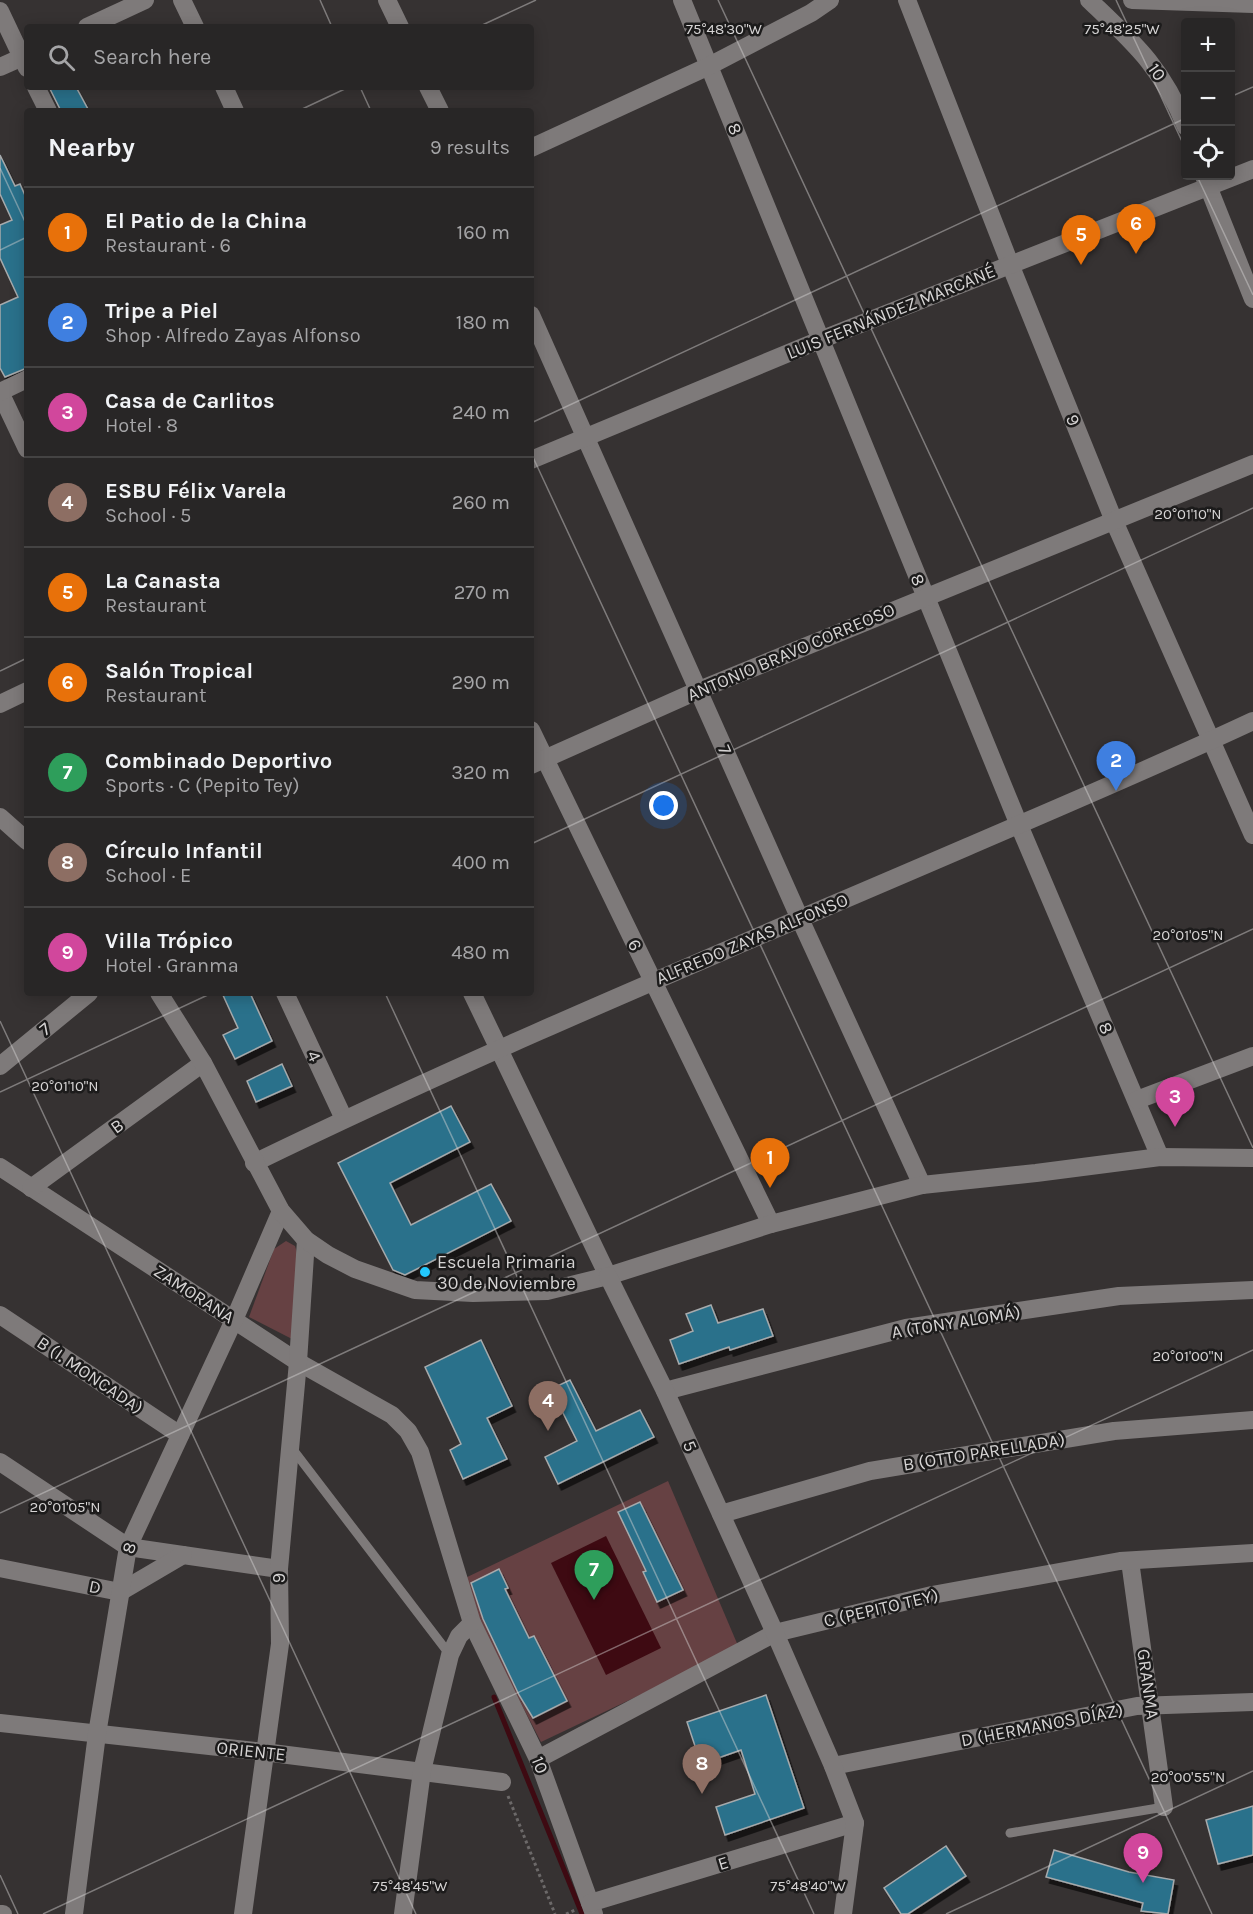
<!DOCTYPE html>
<html lang="en">
<head>
<meta charset="utf-8">
<style>
	body { margin:0; font-family:Karla,sans-serif; background:#302e2e; color:#f1f3f6 }
	.controls { position:absolute; right:18px; top:18px; display:grid; overflow:hidden; border-radius:6px; box-shadow:0 3px 15px #0003 }
	.controls button { width:54px; height:54px; display:grid; place-items:center; padding:0; border:0; border-bottom:2px solid #444343; background:#282626; color:#f1f3f6; font:30px sans-serif }
	.you { position:absolute; left:664px; top:806px; width:21px; height:21px; margin:-15px; border:4px solid #fff; border-radius:50%; background:#1a73e8; box-shadow:0 0 0 9px #1a73e833 }
	.badge { display:grid; place-items:center; width:39px; height:39px; border-radius:50%; background:#23c9fe; color:#fff; font-size:20px; font-weight:700 }
	.pin { position:absolute; translate:-50% -50px; filter:drop-shadow(0 2px 3px #0008) }
	.pin::after { content:''; position:absolute; top:32px; width:21px; height:18px; background:inherit; clip-path:polygon(0 0,100% 0,50% 100%) }
	.list { margin:0; padding:0; list-style:none }
	h2 { display:flex; justify-content:space-between; align-items:center; height:78px; margin:0; padding:0 24px; font-size:26px }
	h2 small { font-size:20px; font-weight:400; color:#a5a5a7 }
	.list li { display:grid; grid-template-columns:39px 1fr auto; gap:18px; align-items:center; box-sizing:border-box; height:90px; padding:0 24px; border-top:2px solid #444343 }
	.list b { display:block; font-size:22px; white-space:nowrap }
	.list p { margin:0; font-size:20px; white-space:nowrap; color:#a5a5a7 }
	.list em { font-size:20px; font-style:normal; color:#a5a5a7 }
	.icon { flex:none; width:33px; height:33px; fill:none; stroke:currentColor; stroke-width:2; stroke-linecap:round; stroke-linejoin:round }
	.map { position:relative; flex:none; width:1253px; height:1914px; overflow:hidden }
	.search { position:absolute; background:#282626; box-shadow:0 3px 15px #0003; left:24px; top:24px; width:510px; height:66px; display:flex; align-items:center; gap:15px; box-sizing:border-box; padding:0 21px; border-radius:6px; color:#a5a5a7; font-size:22px }
	.panel { position:absolute; background:#282626; box-shadow:0 3px 15px #0003; left:24px; top:108px; width:510px; height:888px; border-radius:6px }
	.map>svg:first-child { display:block }
</style>
</head>
<body>
<div class="map">
<svg width="1253" height="1914" viewBox="0 0 1253 1914">
	<defs>
		<filter id="shadow"><feDropShadow dx="3.5" dy="6" stdDeviation="0" flood-color="#0009"/></filter>
	</defs>
	<rect width="100%" height="100%" fill="#363232"/>
	<!-- green -->
	<g fill="#664143">
		<path d="M286 1241 295 1246 300 1262 292 1339 249 1317 274 1249Z"/>
		<path d="M668 1481 739 1648 541 1742 478 1621 461 1580Z"/>
	</g>
	<!-- water -->
	<path fill="#3e0a12" d="M606 1536 661 1648 606 1675 551 1563Z"/>
	<g fill="none" stroke-linecap="round" stroke-linejoin="round">
		<!-- stream -->
		<path stroke="#3e0a12" stroke-width="5" d="M494 1697 582 1914"/>
	</g>
	<!-- building -->
	<g fill="#2c718b" stroke="#a6aaac" stroke-width="1.5" filter="url(#shadow)">
		<path d="M49 87H76L89 111H61Z"/>
		<path d="M0 155 15 186 20 184 27 200V368L5 377 0 368V305L18 297 0 258V225L12 220 0 194Z"/>
		<path d="M222 993H250L272 1041 235 1059 223 1035 238 1028Z"/>
		<path d="M282 1064 292 1086 256 1102 247 1081Z"/>
		<path d="M451 1106 470 1142 390 1183 411 1225 491 1184 511 1221 405 1275 393 1270 338 1163Z"/>
		<path d="M711 1305 718 1323 763 1309 773 1336 730 1350 729 1347 679 1364 670 1340 693 1331 686 1314Z"/>
		<path d="M481 1340 512 1406 487 1418 507 1459 463 1479 450 1450 461 1444 425 1367Z"/>
		<path d="M570 1380 596 1431 640 1410 654 1437 558 1484 545 1457 577 1441 551 1389Z"/>
		<path d="M640 1502 683 1590 657 1602 643 1572 646 1571 618 1512Z"/>
		<path d="M499 1569 508 1588 505 1589 529 1638 534 1636 567 1701 533 1718 519 1695 483 1619 471 1583Z"/>
		<path d="M766 1695 804 1808 725 1835 716 1807 755 1794 741 1750 701 1764 687 1722Z"/>
		<path d="M1253 1806V1855L1218 1864 1206 1820Z"/>
		<path d="M946 1846 966 1876 908 1914H901L884 1888Z"/>
		<path d="M1054 1850 1129 1872 1174 1880 1168 1914 1141 1911 1143 1903 1046 1877Z"/>
	</g>
	<g fill="none" stroke-linecap="round" stroke-linejoin="round">
		<!-- path -->
		<g stroke="#6c6969" stroke-width="3" stroke-dasharray="3 3" stroke-linecap="butt">
			<path d="M508 1796 555 1914"/>
			<path d="M566 1914 575 1910"/>
		</g>
		<!-- lane -->
		<g stroke="#7e7a7a" stroke-width="9">
			<path d="M291 1447 450 1655"/>
			<path d="M1010 1833 1164 1807"/>
		</g>
		<!-- street -->
		<g stroke="#7e7a7a" stroke-width="18">
			<path d="M182 0 195 27"/>
			<path d="M387 0 400 27"/>
			<path d="M682 0 1019 825 1160 1157"/>
			<path d="M907 0 1010 264 1114 521 1253 835"/>
			<path d="M1132 0 1253 4"/>
			<path d="M0 11 27 68"/>
			<path d="M87 27 145 0"/>
			<path d="M0 67 27 55"/>
			<path d="M36 87 48 111"/>
			<path d="M224 87 235 111"/>
			<path d="M428 87 440 111"/>
			<path d="M531 315 800 919 922 1185"/>
			<path d="M0 392 27 449"/>
			<path d="M531 460 820 340 1253 169"/>
			<path d="M0 704 27 691"/>
			<path d="M531 730 771 1224"/>
			<path d="M531 765 699 690 1253 464"/>
			<path d="M285 993 344 1119"/>
			<path d="M472 993 608 1276"/>
			<path d="M0 1066 89 993"/>
			<path d="M1137 1100 1253 1056"/>
			<path d="M254 1163C488 1049 728 950 967 847 1062 806 1159 765 1253 721"/>
			<path d="M0 1167 298 1362 392 1415 408 1431 420 1452 472 1623 538 1759 594 1914"/>
			<path d="M31 1188 203 1063"/>
			<path d="M0 1315 180 1435"/>
			<path d="M665 1391 906 1328 1119 1296 1253 1290"/>
			<path d="M0 1462 128 1547 279 1569"/>
			<path d="M721 1514 870 1471 1114 1431 1253 1420"/>
			<path d="M1130 1561 1164 1807"/>
			<path d="M0 1568 120 1592 183 1555"/>
			<path d="M0 1723 264 1752 502 1782"/>
			<path d="M538 1759 775 1633 932 1595 1120 1561 1253 1553"/>
			<path d="M833 1766 1137 1706 1253 1702"/>
			<path d="M590 1903 855 1823"/>
			<path d="M0 1914H3"/>
			<path d="M74 1914 97 1734 128 1547 234 1320 281 1211"/>
			<path d="M243 1914 280 1644 279 1569 298 1362 306 1240"/>
			<path d="M403 1914 422 1771 450 1655 459 1636 472 1623"/>
		</g>
		<!-- secondary -->
		<g stroke="#7e7a7a" stroke-width="18">
			<path d="M1089 0C1134 43 1162 67 1186 127"/>
			<path d="M531 148 709 66 811 13 830 0"/>
			<path d="M1204 176 1253 299"/>
			<path d="M0 392 27 379"/>
			<path d="M0 817 27 841"/>
			<path d="M159 993 203 1063 281 1211 306 1240 328 1255 355 1269 415 1290 473 1293 547 1291 608 1276 771 1224 922 1185 1036 1173 1160 1157 1253 1158"/>
			<path d="M608 1276 665 1391 775 1633 833 1766 855 1823 843 1914"/>
		</g>
	</g>
	<!-- ticks -->
	<path fill="none" stroke="#d6d4d4" stroke-width="1.5" stroke-opacity="0.45" d="M320 0 332 27M718 0 1253 1148M1116 0 1186 150M478 27 536 0M360 87 371 111M1230 97 1253 87M298 111 349 87M0 168 27 226M1197 176 1253 295M0 250 27 237M531 423 1186 118M531 453 1212 1914M0 671 27 658M531 844 1253 508M385 993 814 1914M0 1021 416 1914M0 1092 212 993M0 1513 1253 929M0 1875 18 1914M43 1914 1253 1350M946 1914 1253 1771"/>
	<!-- markers -->
	<circle fill="#23c9fe" stroke="#1c1b1b" stroke-width="2" cx="425" cy="1272" r="6"/>
	<g text-anchor="middle" stroke-width="5" stroke-linejoin="round" paint-order="stroke">
		<!-- street labels -->
		<g font-size="18" fill="#d6d4d4" stroke="#1c1b1b">
			<text transform="translate(1157 72) rotate(55)" y="6">10</text>
			<text transform="translate(735 129) rotate(68)" y="6">8</text>
			<text transform="translate(891 312) rotate(-22)" y="6">LUIS FERNÁNDEZ MARCANÉ</text>
			<text transform="translate(1073 420) rotate(68)" y="6">9</text>
			<text transform="translate(918 580) rotate(68)" y="6">8</text>
			<text transform="translate(791 652) rotate(-23)" y="6">ANTONIO BRAVO CORREOSO</text>
			<text transform="translate(725 750) rotate(66)" y="6">7</text>
			<text transform="translate(752 939) rotate(-23)" y="6">ALFREDO ZAYAS ALFONSO</text>
			<text transform="translate(635 945) rotate(64)" y="6">6</text>
			<text transform="translate(1106 1028) rotate(67)" y="6">8</text>
			<text transform="translate(45 1029) rotate(-39)" y="6">7</text>
			<text transform="translate(314 1056) rotate(65)" y="6">4</text>
			<text transform="translate(117 1126) rotate(-36)" y="6">B</text>
			<text transform="translate(194 1294) rotate(33)" y="6">ZAMORANA</text>
			<text transform="translate(956 1322) rotate(-9)" y="6">A (TONY ALOMÁ)</text>
			<text transform="translate(90 1375) rotate(34)" y="6">B (I. MONCADA)</text>
			<text transform="translate(690 1446) rotate(66)" y="6">5</text>
			<text transform="translate(984 1452) rotate(-9)" y="6">B (OTTO PARELLADA)</text>
			<text transform="translate(129 1548) rotate(-72)" y="6">8</text>
			<text transform="translate(279 1578) rotate(-90)" y="6">9</text>
			<text transform="translate(95 1587) rotate(11)" y="6">D</text>
			<text transform="translate(881 1608) rotate(-13)" y="6">C (PEPITO TEY)</text>
			<text transform="translate(1148 1684) rotate(82)" y="6">GRANMA</text>
			<text transform="translate(1042 1725) rotate(-11)" y="6">D (HERMANOS DÍAZ)</text>
			<text transform="translate(251 1751) rotate(6)" y="6">ORIENTE</text>
			<text transform="translate(540 1765) rotate(68)" y="6">10</text>
			<text transform="translate(723 1863) rotate(-17)" y="6">E</text>
		</g>
		<!-- poi labels -->
		<g font-size="18" fill="#d6d4d4" stroke="#1c1b1b" text-anchor="start">
			<text x="437" y="1268">Escuela Primaria<tspan x="437" dy="21">30 de Noviembre</tspan></text>
		</g>
	</g>
	<g font-size="15" text-anchor="middle" fill="#d6d4d4" stroke="#1c1b1b" stroke-width="5" stroke-linejoin="round" paint-order="stroke">
		<text x="724" y="34">75°48'30"W</text>
		<text x="1122" y="34">75°48'25"W</text>
		<text x="1188" y="519">20°01'10"N</text>
		<text x="1188" y="940">20°01'05"N</text>
		<text x="65" y="1091">20°01'10"N</text>
		<text x="1188" y="1361">20°01'00"N</text>
		<text x="65" y="1512">20°01'05"N</text>
		<text x="1188" y="1782">20°00'55"N</text>
		<text x="410" y="1891">75°48'45"W</text>
		<text x="808" y="1891">75°48'40"W</text>
	</g>
</svg>
<div class="controls">
<button>+</button>
<button>−</button>
<button><svg class="icon" aria-label="locate" viewBox="0 0 24 24"><circle cx="12" cy="12" r="6"/><path d="M12 2v4M12 18v4M2 12h4M18 12h4"/></svg></button>
</div>
<div class="you"></div>
<div class="pin badge" style="left:770px;top:1188px;background:#e8710a">1</div>
<div class="pin badge" style="left:1116px;top:791px;background:#3f7fe0">2</div>
<div class="pin badge" style="left:1175px;top:1127px;background:#d1479c">3</div>
<div class="pin badge" style="left:548px;top:1431px;background:#8d6e63">4</div>
<div class="pin badge" style="left:1081px;top:265px;background:#e8710a">5</div>
<div class="pin badge" style="left:1136px;top:254px;background:#e8710a">6</div>
<div class="pin badge" style="left:594px;top:1600px;background:#2e9e5b">7</div>
<div class="pin badge" style="left:702px;top:1794px;background:#8d6e63">8</div>
<div class="pin badge" style="left:1143px;top:1883px;background:#d1479c">9</div>
<div class="search"><svg class="icon" aria-label="search" viewBox="0 0 24 24"><circle cx="10" cy="10" r="6"/><path d="M15 15l6 6"/></svg>Search here</div>
<section class="panel">
<h2>Nearby<small>9 results</small></h2>
<ul class="list">
<li><span class="badge" style="background:#e8710a">1</span><div><b>El Patio de la China</b><p>Restaurant · 6</p></div><em>160 m</em></li>
<li><span class="badge" style="background:#3f7fe0">2</span><div><b>Tripe a Piel</b><p>Shop · Alfredo Zayas Alfonso</p></div><em>180 m</em></li>
<li><span class="badge" style="background:#d1479c">3</span><div><b>Casa de Carlitos</b><p>Hotel · 8</p></div><em>240 m</em></li>
<li><span class="badge" style="background:#8d6e63">4</span><div><b>ESBU Félix Varela</b><p>School · 5</p></div><em>260 m</em></li>
<li><span class="badge" style="background:#e8710a">5</span><div><b>La Canasta</b><p>Restaurant</p></div><em>270 m</em></li>
<li><span class="badge" style="background:#e8710a">6</span><div><b>Salón Tropical</b><p>Restaurant</p></div><em>290 m</em></li>
<li><span class="badge" style="background:#2e9e5b">7</span><div><b>Combinado Deportivo</b><p>Sports · C (Pepito Tey)</p></div><em>320 m</em></li>
<li><span class="badge" style="background:#8d6e63">8</span><div><b>Círculo Infantil</b><p>School · E</p></div><em>400 m</em></li>
<li><span class="badge" style="background:#d1479c">9</span><div><b>Villa Trópico</b><p>Hotel · Granma</p></div><em>480 m</em></li>
</ul>
</section>
</div>
</body>
</html>
